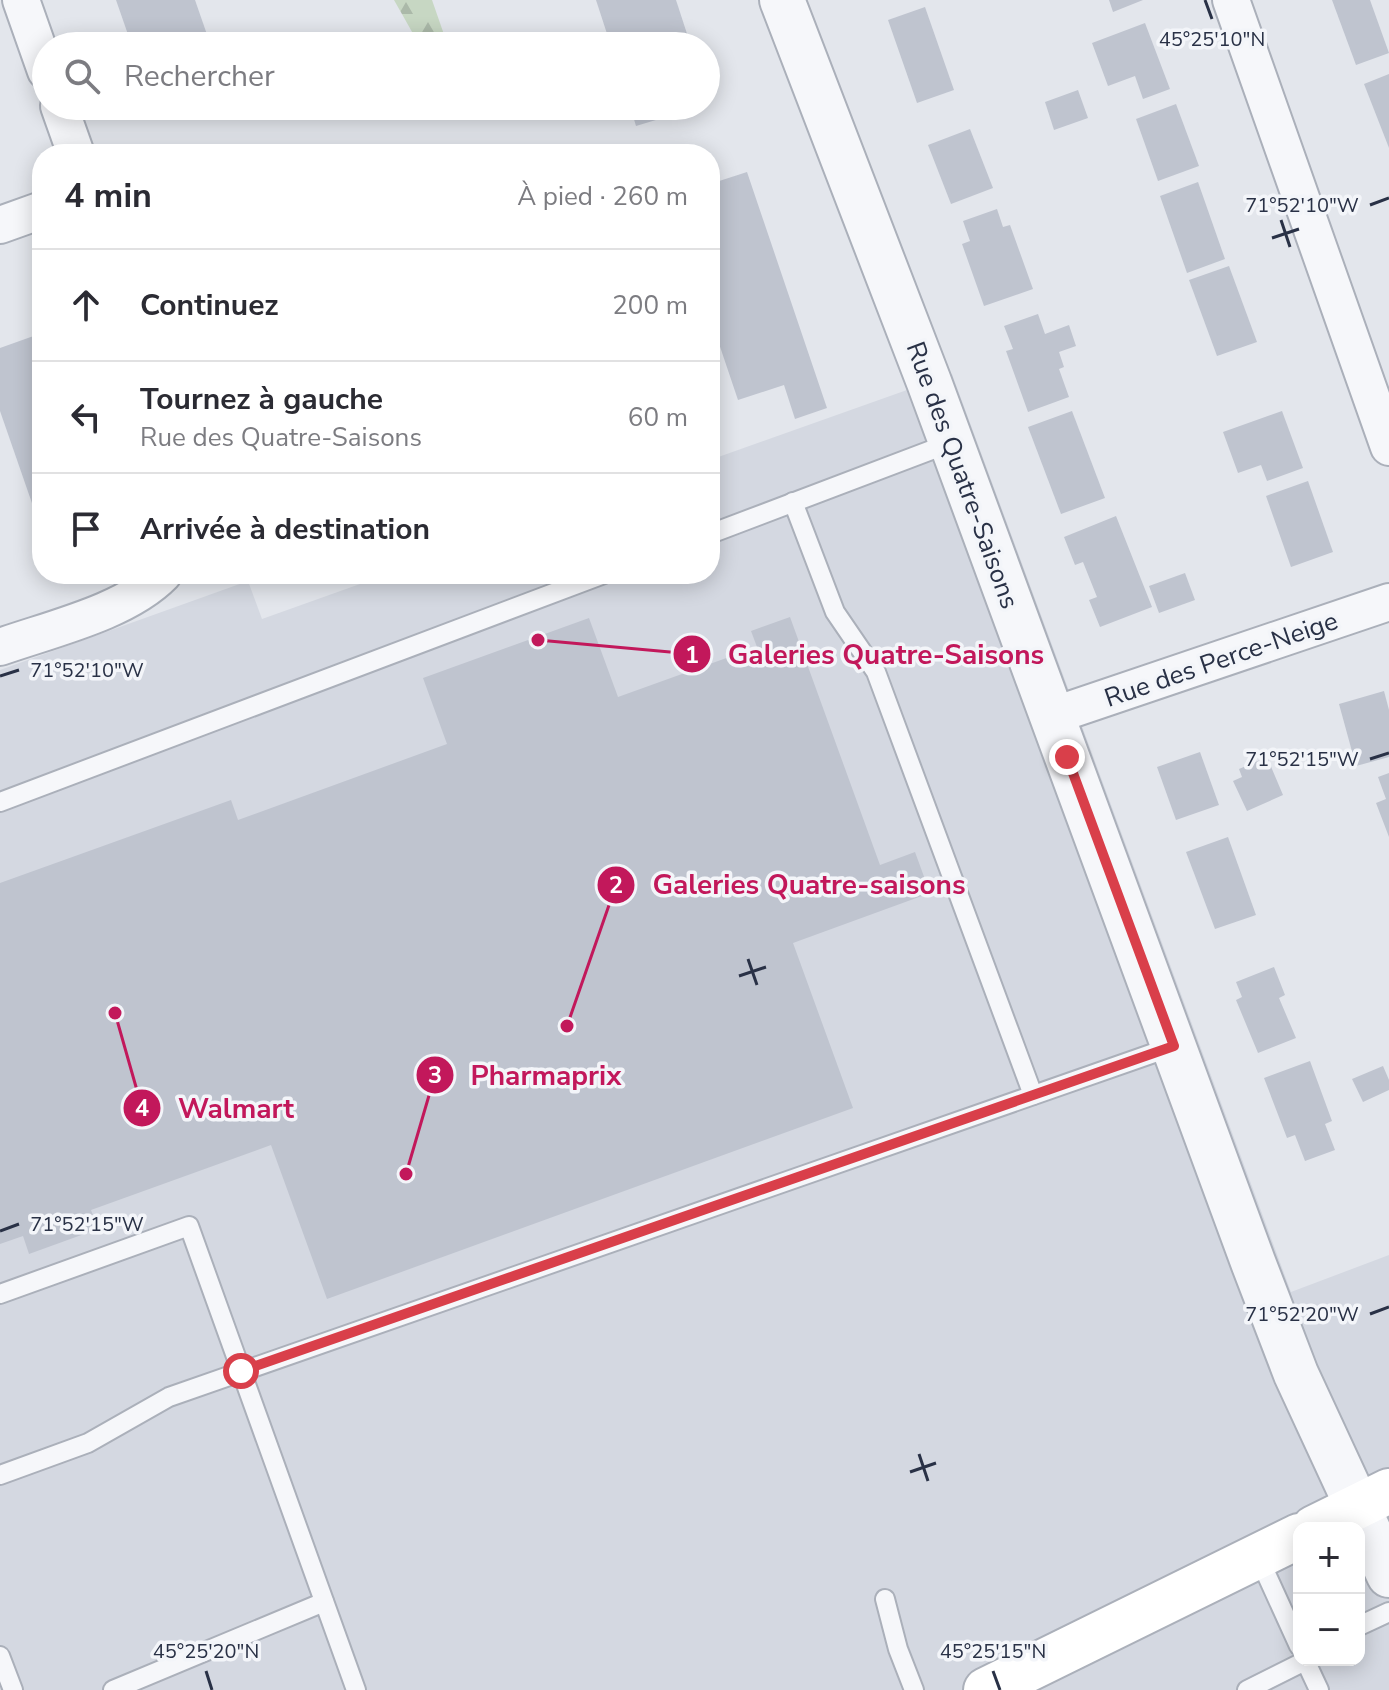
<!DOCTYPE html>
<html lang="fr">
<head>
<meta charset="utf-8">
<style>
	body { margin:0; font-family:"Nunito Sans",sans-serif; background:#f2f2f3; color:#2b2b33 }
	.controls { position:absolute; right:24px; bottom:24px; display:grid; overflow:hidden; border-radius:16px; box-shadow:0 4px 20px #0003 }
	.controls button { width:72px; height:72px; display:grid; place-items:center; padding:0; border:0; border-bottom:2px solid #e1e1e2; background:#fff; color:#2b2b33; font:40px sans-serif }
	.stop { position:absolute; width:24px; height:24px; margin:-18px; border:6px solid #d93f4a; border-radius:50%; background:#fff }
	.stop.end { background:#d93f4a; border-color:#fff; box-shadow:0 2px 8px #0008 }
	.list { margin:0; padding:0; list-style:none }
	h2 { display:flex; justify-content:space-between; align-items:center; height:104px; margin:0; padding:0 32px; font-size:34px }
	h2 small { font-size:26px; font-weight:400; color:#7c7c81 }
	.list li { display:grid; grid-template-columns:52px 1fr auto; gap:24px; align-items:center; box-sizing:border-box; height:112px; padding:0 32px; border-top:2px solid #e1e1e2 }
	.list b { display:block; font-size:30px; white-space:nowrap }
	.list p { margin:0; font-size:26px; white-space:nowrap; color:#7c7c81 }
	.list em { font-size:26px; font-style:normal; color:#7c7c81 }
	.icon { flex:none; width:44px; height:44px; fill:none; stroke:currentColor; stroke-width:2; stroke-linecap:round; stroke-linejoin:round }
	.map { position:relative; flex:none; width:1389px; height:1690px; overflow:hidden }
	.search { position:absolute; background:#fff; box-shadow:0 4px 20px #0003; left:32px; top:32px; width:688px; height:88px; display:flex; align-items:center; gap:20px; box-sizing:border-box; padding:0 28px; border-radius:44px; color:#7c7c81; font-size:30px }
	.panel { position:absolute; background:#fff; box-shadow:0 4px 20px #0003; left:32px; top:144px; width:688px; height:440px; border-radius:32px }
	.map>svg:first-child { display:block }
</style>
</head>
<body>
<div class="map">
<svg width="1389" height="1690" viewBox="0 0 1389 1690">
	<defs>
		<pattern id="forest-firs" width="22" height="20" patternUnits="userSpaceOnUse" patternTransform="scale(2)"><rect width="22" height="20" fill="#c7d7c3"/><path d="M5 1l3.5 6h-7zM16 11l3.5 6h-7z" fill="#abb9a9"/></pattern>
	</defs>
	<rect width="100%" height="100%" fill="#e3e6ec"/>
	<!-- built -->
	<path fill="#d4d8e1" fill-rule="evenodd" d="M952 374 1291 1292 1389 1255V1690H0V670L248 581 262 619 388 574H710V460ZM1299 1528H1359V1660H1299Z"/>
	<!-- forest -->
	<path fill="url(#forest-firs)" d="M394 0H432L448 46H420Z"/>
	<!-- building -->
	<g fill="#bfc4cf">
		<path d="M116 0H195L211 46H132Z"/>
		<path d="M596 0H676L691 46H611Z"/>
		<path d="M1109 0H1143L1113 12Z"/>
		<path d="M1332 0H1370L1389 53 1356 65Z"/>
		<path d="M925 7 954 90 917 103 888 20Z"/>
		<path d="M1145 23 1170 89 1143 99 1135 76 1108 86 1092 43Z"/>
		<path d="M1389 74V148L1364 84Z"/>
		<path d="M1078 90 1088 118 1054 130 1045 102Z"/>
		<path d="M1176 104 1199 166 1158 181 1136 119Z"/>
		<path d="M153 106H193L158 119Z"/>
		<path d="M630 106H699V107L636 126Z"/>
		<path d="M970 129 993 188 951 204 928 145Z"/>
		<path d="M747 172 827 408 795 419 784 385 738 400 710 317V184Z"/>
		<path d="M1198 182 1225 259 1187 273 1160 196Z"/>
		<path d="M997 209 1003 227 1010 225 1033 289 984 306 962 244 970 241 963 221Z"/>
		<path d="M1229 266 1257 342 1217 356 1189 280Z"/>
		<path d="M1038 314 1045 334 1069 325 1076 346 1059 352 1064 367 1059 369 1069 397 1028 412 1006 351 1013 349 1004 326Z"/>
		<path d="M42 333V532L0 411V348Z"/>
		<path d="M1072 411 1105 498 1061 514 1028 427Z"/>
		<path d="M1282 411 1303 468 1267 481 1261 465 1238 473 1223 432Z"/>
		<path d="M1308 481 1333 552 1291 567 1266 496Z"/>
		<path d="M1116 516 1152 607 1100 627 1089 600 1097 597 1083 562 1075 565 1064 537Z"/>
		<path d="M1185 573 1195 600 1159 613 1149 586Z"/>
		<path d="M790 617 880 865 915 852 930 893 793 943 853 1108 327 1299 271 1145 91 1210 98 1229 29 1254 23 1236 0 1244V883L231 800 238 820 447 744 423 678 589 618 618 697 757 647 751 631Z"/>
		<path d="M1384 691 1389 710V757L1356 766 1339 704Z"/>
		<path d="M1200 752 1219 805 1176 820 1157 767Z"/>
		<path d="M1267 757 1283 795 1247 811 1233 781 1242 777 1239 769Z"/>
		<path d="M1389 773V837L1376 803 1386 799 1378 777Z"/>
		<path d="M1228 837 1256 915 1215 929 1186 852Z"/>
		<path d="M1274 967 1285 995 1279 998 1296 1038 1258 1053 1236 1000 1242 997 1236 982Z"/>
		<path d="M1310 1061 1332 1121 1325 1124 1335 1150 1305 1161 1295 1135 1287 1138 1264 1078Z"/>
		<path d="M1383 1066 1389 1080V1090L1363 1102 1352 1079Z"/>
	</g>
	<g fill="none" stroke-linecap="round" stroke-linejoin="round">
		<!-- service casing -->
		<g stroke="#abb0ba" stroke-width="22">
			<g id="service">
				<path d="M793 502 835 612 876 672 1033 1095"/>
				<path d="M710 534 950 443"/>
				<path d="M0 802 604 574"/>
				<path d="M0 1294 189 1226 356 1690"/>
				<path d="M0 1475 88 1443 169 1397 1174 1046"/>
				<path d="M1258 1556 1299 1646"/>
				<path d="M885 1599 898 1649 914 1690"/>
				<path d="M1359 1626 1389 1612"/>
				<path d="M0 1656 13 1690"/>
				<path d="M1305 1660 1319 1690"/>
				<path d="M113 1690 324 1602"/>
				<path d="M1247 1690 1307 1660"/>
			</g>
		</g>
		<!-- minor casing -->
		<g stroke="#abb0ba" stroke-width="40">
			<g id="minor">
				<path d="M21 0 46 71"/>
				<path d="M1231 0 1389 447"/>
				<path d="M59 106 76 154"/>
				<path d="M0 225 42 210"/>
				<path d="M0 647C51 629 126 612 163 574"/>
				<path d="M1052 716 1389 602"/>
			</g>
		</g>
		<!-- tertiary casing -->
		<g stroke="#abb0ba" stroke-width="48">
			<path id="tertiary" d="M782 0 929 382 1253 1262 1296 1374 1389 1575"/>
		</g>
		<!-- secondary casing -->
		<g stroke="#abb0ba" stroke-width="48">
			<g id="secondary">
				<path d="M1314 1528 1389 1491"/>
				<path d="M986 1690 1299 1536"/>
			</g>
		</g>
		<!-- service -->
		<use href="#service" stroke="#f6f7fa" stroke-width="18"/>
		<!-- minor -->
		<use href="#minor" stroke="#f6f7fa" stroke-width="36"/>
		<!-- tertiary -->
		<use href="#tertiary" stroke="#f6f7fa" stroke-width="44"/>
		<!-- secondary -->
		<use href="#secondary" stroke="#fff" stroke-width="44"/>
	</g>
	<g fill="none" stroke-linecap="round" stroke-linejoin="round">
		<!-- route -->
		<path stroke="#d93f4a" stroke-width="10" d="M241 1371 1174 1046 1067 757"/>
	</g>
	<!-- ticks -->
	<path fill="none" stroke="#293146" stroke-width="3" d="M1205 0 1212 19M1370 205 1389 198M1281 220 1290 247M1272 238 1299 229M0 676 19 670M1370 759 1389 753M748 959 757 985M739 976 766 967M0 1231 19 1224M1370 1314 1389 1307M919 1454 928 1481M910 1472 936 1463M206 1671 212 1690M993 1671 1000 1690"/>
	<g text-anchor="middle" stroke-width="7" stroke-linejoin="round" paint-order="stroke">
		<!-- street labels -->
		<g font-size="26" fill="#293146" stroke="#f3f5f9">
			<text transform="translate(963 475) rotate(70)" y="9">Rue des Quatre-Saisons</text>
			<text transform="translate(1221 659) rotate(-19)" y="9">Rue des Perce-Neige</text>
		</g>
	</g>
	<g font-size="20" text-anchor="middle" fill="#293146" stroke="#f3f5f9" stroke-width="7" stroke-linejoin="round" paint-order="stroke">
		<text x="1212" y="46">45°25'10"N</text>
		<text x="1302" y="212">71°52'10"W</text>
		<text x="87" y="677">71°52'10"W</text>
		<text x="1302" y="766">71°52'15"W</text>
		<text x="87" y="1231">71°52'15"W</text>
		<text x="1302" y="1321">71°52'20"W</text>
		<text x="206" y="1658">45°25'20"N</text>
		<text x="993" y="1658">45°25'15"N</text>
	</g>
	<!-- callouts -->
	<path fill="none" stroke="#c2185b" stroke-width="3" d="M538 640L692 654M567 1026L616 885M406 1174L435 1075M115 1013L142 1108"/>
	<g fill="#c2185b" stroke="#f3f5f9" stroke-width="3">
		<circle cx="538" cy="640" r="8"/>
		<circle cx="567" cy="1026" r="8"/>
		<circle cx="406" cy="1174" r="8"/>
		<circle cx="115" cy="1013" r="8"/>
		<circle cx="692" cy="654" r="20"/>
		<circle cx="616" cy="885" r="20"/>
		<circle cx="435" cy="1075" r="20"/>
		<circle cx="142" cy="1108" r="20"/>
	</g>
	<g font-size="24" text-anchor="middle" font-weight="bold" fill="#fff">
		<text x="692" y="663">1</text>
		<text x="616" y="893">2</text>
		<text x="435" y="1083">3</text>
		<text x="142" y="1116">4</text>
	</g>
	<g font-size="28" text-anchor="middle" font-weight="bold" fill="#c2185b" stroke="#f3f5f9" stroke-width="7" stroke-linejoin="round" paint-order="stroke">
		<text x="886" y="664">Galeries Quatre-Saisons</text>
		<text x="809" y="894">Galeries Quatre-saisons</text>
		<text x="546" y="1085">Pharmaprix</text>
		<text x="236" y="1118">Walmart</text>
	</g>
</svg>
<div class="controls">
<button>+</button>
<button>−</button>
</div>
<div class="stop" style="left:241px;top:1371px"></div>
<div class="stop end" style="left:1067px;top:757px"></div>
<div class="search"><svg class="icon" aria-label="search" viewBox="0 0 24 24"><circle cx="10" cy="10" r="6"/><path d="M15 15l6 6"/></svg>Rechercher</div>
<section class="panel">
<h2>4 min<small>À pied · 260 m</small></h2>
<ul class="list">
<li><svg class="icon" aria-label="ahead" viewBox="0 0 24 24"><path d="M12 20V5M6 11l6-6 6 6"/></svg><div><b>Continuez</b></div><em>200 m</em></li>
<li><svg class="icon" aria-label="left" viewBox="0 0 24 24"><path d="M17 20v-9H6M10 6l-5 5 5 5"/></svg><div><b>Tournez à gauche</b><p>Rue des Quatre-Saisons</p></div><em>60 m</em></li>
<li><svg class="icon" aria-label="arrive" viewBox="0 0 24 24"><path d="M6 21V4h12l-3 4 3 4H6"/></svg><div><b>Arrivée à destination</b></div></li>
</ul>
</section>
</div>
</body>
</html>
